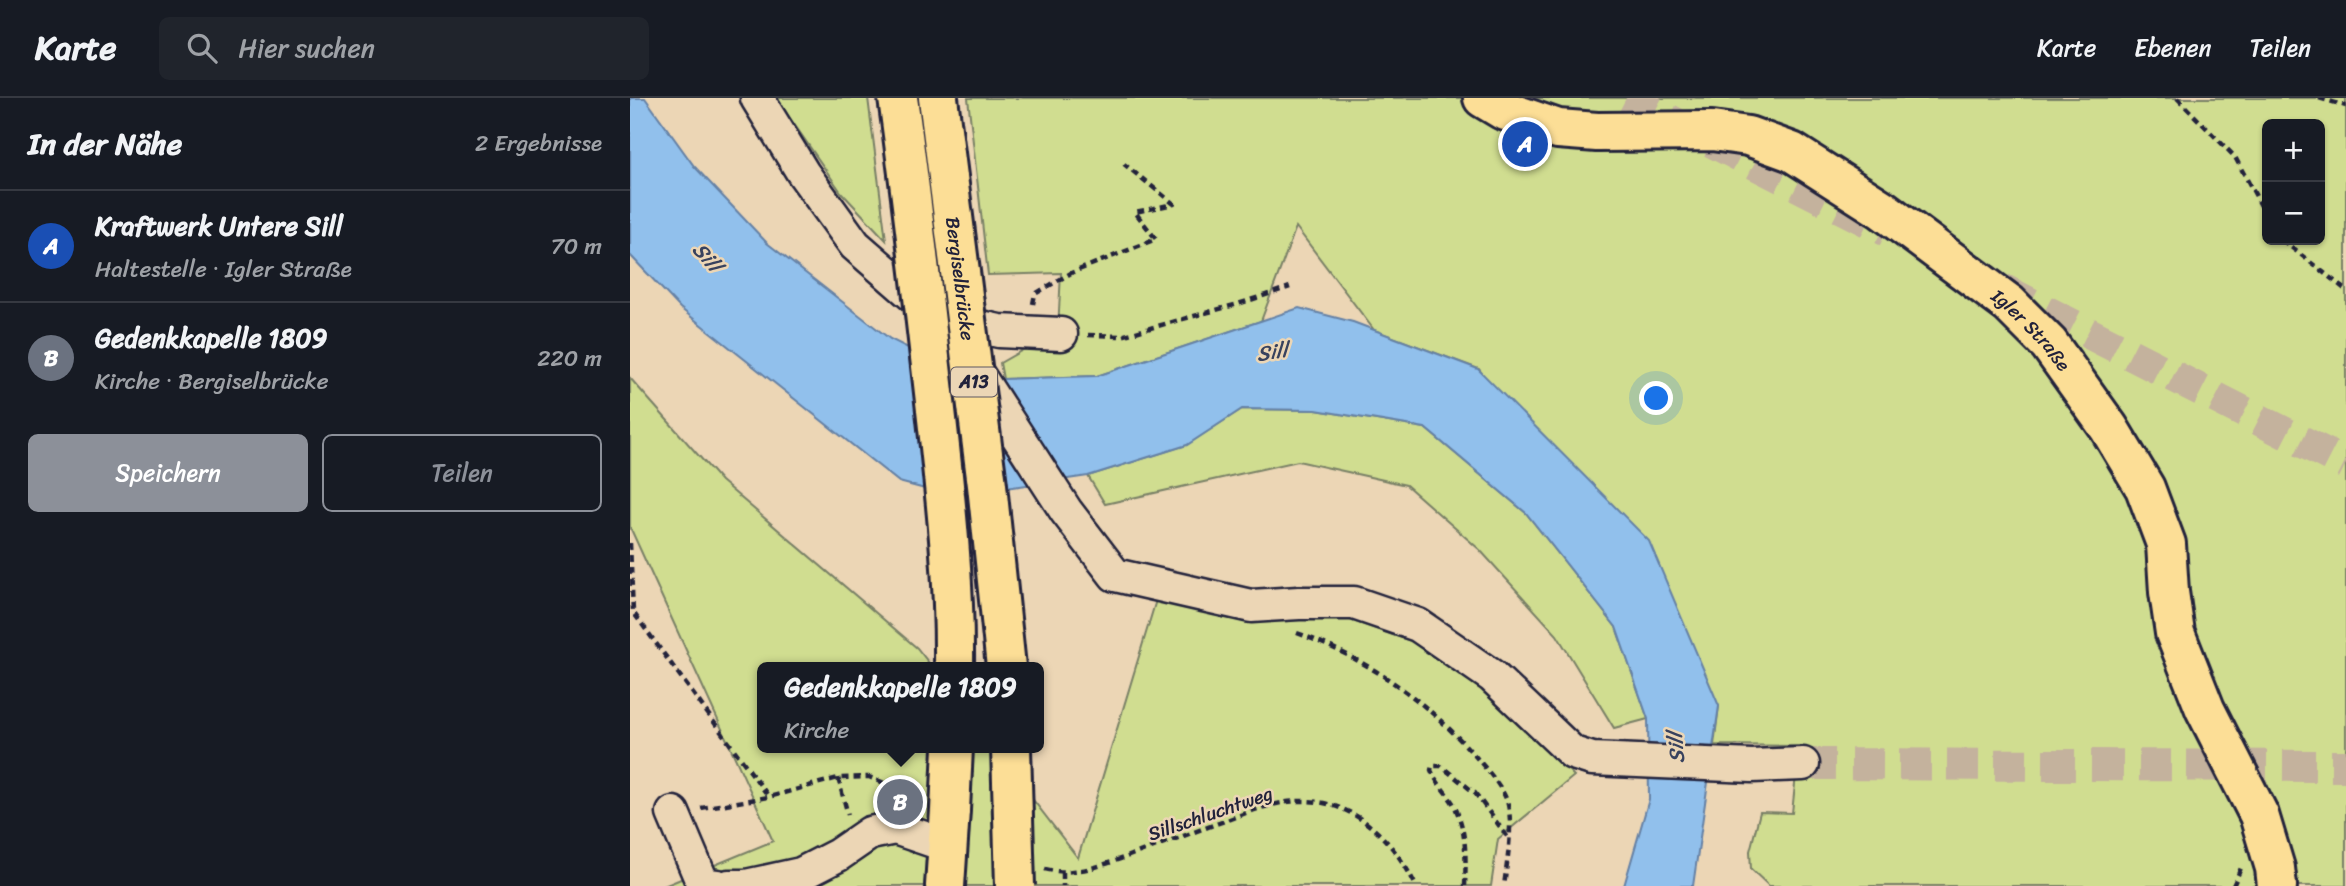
<!DOCTYPE html>
<html lang="de">
<head>
<meta charset="utf-8">
<style>
	body { margin:0; font-family:Sriracha,sans-serif; background:#20242c; color:#f1f3f6 }
	.controls { position:absolute; right:21px; top:21px; display:grid; overflow:hidden; border-radius:10px; box-shadow:0 2px 5px #0004 }
	.controls button { width:63px; height:63px; display:grid; place-items:center; padding:0; border:0; border-bottom:2px solid #363941; background:#171b24; color:#f1f3f6; font:35px sans-serif }
	.you { position:absolute; left:1027px; top:301px; width:24px; height:24px; margin:-18px; border:5px solid #fff; border-radius:50%; background:#1a73e8; box-shadow:0 0 0 10px #1a73e833 }
	.badge { display:grid; place-items:center; width:46px; height:46px; border-radius:50%; background:#8c9099; color:#fff; font-size:23px; font-weight:700 }
	.pin { position:absolute; translate:-50% -50%; border:4px solid #fff; box-shadow:0 2px 7px #0006 }
	.popup { position:absolute; left:127px; top:564px; width:287px; height:91px; box-sizing:border-box; display:grid; place-content:center; border-radius:10px; background:#171b24; filter:drop-shadow(0 2px 5px #0005); font-size:23px; white-space:nowrap; color:#9ea1a6 }
	.popup b { font-size:26px; color:#f1f3f6 }
	.popup::after { content:''; position:absolute; left:50%; top:100%; margin-left:-14px; border:14px solid transparent; border-top-color:#171b24 }
	.list { margin:0; padding:0; list-style:none }
	h2 { display:flex; justify-content:space-between; align-items:center; height:91px; margin:0; padding:0 28px; font-size:30px }
	h2 small { font-size:23px; font-weight:400; color:#9ea1a6 }
	.list li { display:grid; grid-template-columns:46px 1fr auto; gap:21px; align-items:center; box-sizing:border-box; height:112px; padding:0 28px; border-top:2px solid #363941 }
	.list b { display:block; font-size:26px; white-space:nowrap }
	.list p { margin:0; font-size:23px; white-space:nowrap; color:#9ea1a6 }
	.list em { font-size:23px; font-style:normal; color:#9ea1a6 }
	.actions { display:flex; gap:14px; padding:21px 28px }
	.actions a { flex:1; padding:16px 0; border:2px solid #8c9099; border-radius:10px; text-align:center; font-size:24px; color:#8c9099 }
	.actions .main { background:#8c9099; color:#fff }
	.icon { flex:none; width:38px; height:38px; fill:none; stroke:currentColor; stroke-width:2; stroke-linecap:round; stroke-linejoin:round }
	.map { position:relative; flex:none; width:1716px; height:788px; overflow:hidden }
	header { display:flex; align-items:center; gap:42px; box-sizing:border-box; height:98px; padding:0 35px; background:#171b24; border-bottom:2px solid #363941 }
	header strong { font-size:33px }
	nav { display:flex; gap:38px; margin-inline-start:auto; font-size:24px }
	.search { width:490px; height:63px; background:#20242c; display:flex; align-items:center; gap:18px; box-sizing:border-box; padding:0 24px; border-radius:10px; color:#9ea1a6; font-size:26px }
	main { display:flex }
	aside { flex:1; background:#171b24 }
	.map>svg:first-child { display:block }
</style>
</head>
<body>
<header>
<strong>Karte</strong>
<div class="search"><svg class="icon" aria-label="search" viewBox="0 0 24 24"><circle cx="10" cy="10" r="6"/><path d="M15 15l6 6"/></svg>Hier suchen</div>
<nav><a>Karte</a><a>Ebenen</a><a>Teilen</a></nav>
</header>
<main>
<aside>
<h2>In der Nähe<small>2 Ergebnisse</small></h2>
<ul class="list">
<li><span class="badge" style="background:#1a4fb4">A</span><div><b>Kraftwerk Untere Sill</b><p>Haltestelle · Igler Straße</p></div><em>70 m</em></li>
<li><span class="badge" style="background:#6b7280">B</span><div><b>Gedenkkapelle 1809</b><p>Kirche · Bergiselbrücke</p></div><em>220 m</em></li>
</ul>
<div class="actions"><a class="main">Speichern</a><a>Teilen</a></div>
</aside>
<div class="map">
<svg width="1716" height="788" viewBox="0 0 1716 788">
	<rect width="100%" height="100%" fill="#ecd6b5"/>
	<filter id="ink" filterUnits="userSpaceOnUse"><feTurbulence type="fractalNoise" baseFrequency=".0143" numOctaves="2"/><feDisplacementMap in="SourceGraphic" scale="14" xChannelSelector="R" yChannelSelector="G"/><feConvolveMatrix kernelMatrix="1 2 1 2 8 2 1 2 1" color-interpolation-filters="sRGB"/></filter>
	<g filter="url(#ink)">
		<!-- green -->
		<g fill="#d0dd90" stroke="#798066" stroke-width="2" fill-rule="evenodd">
			<path d="M146 0H238L256 142 211 94Z"/>
			<path d="M338 0H1716V788H1139L1121 771 1120 753 1130 714 1162 715 1169 648 1084 647 1089 608 849 271 744 232 666 129 631 223 467 278 373 281 370 265 428 232 431 175 358 177ZM1637 26H1690V142H1637Z"/>
			<path d="M0 280 91 383 287 550 302 569H132V650H363L448 760 526 502 711 519 795 548 866 597 944 678 868 741 861 788H34L143 743 0 429Z"/>
			<path d="M612 311 686 312 795 330 896 415 986 529 1018 621 984 630 927 537 850 452 776 387 668 363 475 406 458 378 556 347Z"/>
		</g>
		<!-- water -->
		<path fill="#91c0ec" stroke="#6581a5" stroke-width="2" d="M0 0H15L64 68 137 145 260 241 318 270 373 281 467 278 669 210 723 224 848 271 1019 443 1089 608 1063 788H994L1019 701 1018 621 986 529 896 415 795 330 686 312 612 311 557 347 458 378 321 398 269 384 50 210 0 157Z"/>
		<!-- building -->
		<path fill="#eeb4a8" stroke="#22223b" stroke-width="2" d="M267 698 276 700 274 711 264 709Z"/>
		<g fill="none" stroke-linecap="round" stroke-linejoin="round">
			<!-- minor-tunnel -->
			<g stroke="#c4b29d" stroke-width="32" stroke-dasharray="32 16" stroke-linecap="butt">
				<path d="M996 0 1257 133"/>
				<path d="M1372 191 1716 366"/>
				<path d="M1173 666 1716 668"/>
			</g>
			<!-- minor casing -->
			<g stroke="#22223b" stroke-width="37">
				<g id="minor">
					<path d="M127 0 173 75 225 147 309 220 341 266 436 413 485 477 621 508 669 505H724L788 527 862 578 943 655 962 661 1122 668 1173 666"/>
					<path d="M314 221 369 233 431 236"/>
					<path d="M43 715 73 786 88 788"/>
					<path d="M99 788H116L171 776 208 757 240 735 265 730 318 748"/>
				</g>
			</g>
			<!-- major casing -->
			<g stroke="#22223b" stroke-width="44">
				<g id="major">
					<path id="s1" d="M853 0 873 12 928 31 967 34 1082 33 1118 38 1162 54 1253 112 1379 206 1419 246 1479 330 1515 390 1536 446 1539 494 1545 535 1575 611 1629 717 1645 770 1647 788"/>
				</g>
			</g>
			<!-- highway casing -->
			<g stroke="#22223b" stroke-width="44">
				<path id="highway" d="M315 788 320 712"/>
			</g>
			<!-- path -->
			<g stroke="#22223b" stroke-width="4.5" stroke-dasharray="7 5" stroke-linecap="butt">
				<path d="M1547 0 1605 59 1637 119"/>
				<path d="M1689 0 1716 8"/>
				<path d="M1652 142 1716 192"/>
				<path d="M403 206 405 196 441 175 526 141 505 114 544 106 494 66"/>
				<path d="M458 237 491 238 608 206 660 189"/>
				<path d="M0 445 3 514 139 699"/>
				<path d="M667 535C738 561 796 602 846 659 856 671 871 687 877 703 884 725 877 764 874 788"/>
				<path d="M208 680 218 717"/>
				<path d="M71 710 139 699 208 680 239 679 290 699"/>
				<path d="M415 771C445 779 476 766 504 756 532 746 561 735 589 725 616 715 644 703 672 703 725 702 765 744 786 788"/>
				<path d="M433 774V788"/>
				<path d="M835 788C836 758 837 732 823 705 816 694 806 684 801 672L802 668H811L845 695 879 741"/>
				<path d="M1603 788 1611 770"/>
			</g>
			<!-- minor -->
			<use href="#minor" stroke="#ecd6b5" stroke-width="32"/>
			<!-- major -->
			<use href="#major" stroke="#fcde96" stroke-width="38"/>
			<!-- highway -->
			<use href="#highway" stroke="#fcde96" stroke-width="38"/>
			<!-- highway-bridge casing -->
			<g stroke="#22223b" stroke-width="44" stroke-linecap="butt">
				<g id="highway-bridge">
					<path d="M268 0C283 107 295 214 307 321 316 403 325 486 324 569"/>
					<path id="s2" d="M308 0 357 387 376 569"/>
					<path d="M381 650 385 788"/>
					<path d="M320 712 323 650"/>
				</g>
			</g>
			<!-- highway-bridge -->
			<use href="#highway-bridge" stroke="#fcde96" stroke-width="38"/>
		</g>
	</g>
	<g text-anchor="middle" stroke-width="5" stroke-linejoin="round" paint-order="stroke">
		<!-- shield labels -->
		<rect fill="#ecd6b5" stroke="#5f5860" stroke-width="2" x="321" y="269.5" width="46" height="29" rx="5"/>
		<g font-size="18" font-weight="bold" fill="#22223b">
			<text x="344" y="290">A13</text>
		</g>
		<!-- street labels -->
		<g font-size="19" fill="#22223b" stroke="#ecd6b5">
			<text dy="7" stroke="none"><textPath href="#s2" startOffset="182">Bergiselbrücke</textPath></text>
			<text dy="7" stroke="none"><textPath href="#s1" startOffset="618">Igler Straße</textPath></text>
			<text transform="translate(580 715) rotate(-19)" y="7">Sillschluchtweg</text>
		</g>
		<!-- water labels -->
		<g font-size="21" font-style="italic" fill="#38425e" stroke="#ecd6b5">
			<text transform="translate(77 159) rotate(49)" y="7">Sill</text>
			<text transform="translate(642 254) rotate(-9)" y="7">Sill</text>
			<text transform="translate(1046 650) rotate(-95)" y="7">Sill</text>
		</g>
	</g>
</svg>
<div class="controls">
<button>+</button>
<button>−</button>
</div>
<div class="you"></div>
<div class="pin badge" style="left:895px;top:46px;background:#1a4fb4">A</div>
<div class="pin badge" style="left:270px;top:704px;background:#6b7280">B</div>
<div class="popup"><b>Gedenkkapelle 1809</b>Kirche</div>
</div>
</main>
</body>
</html>
